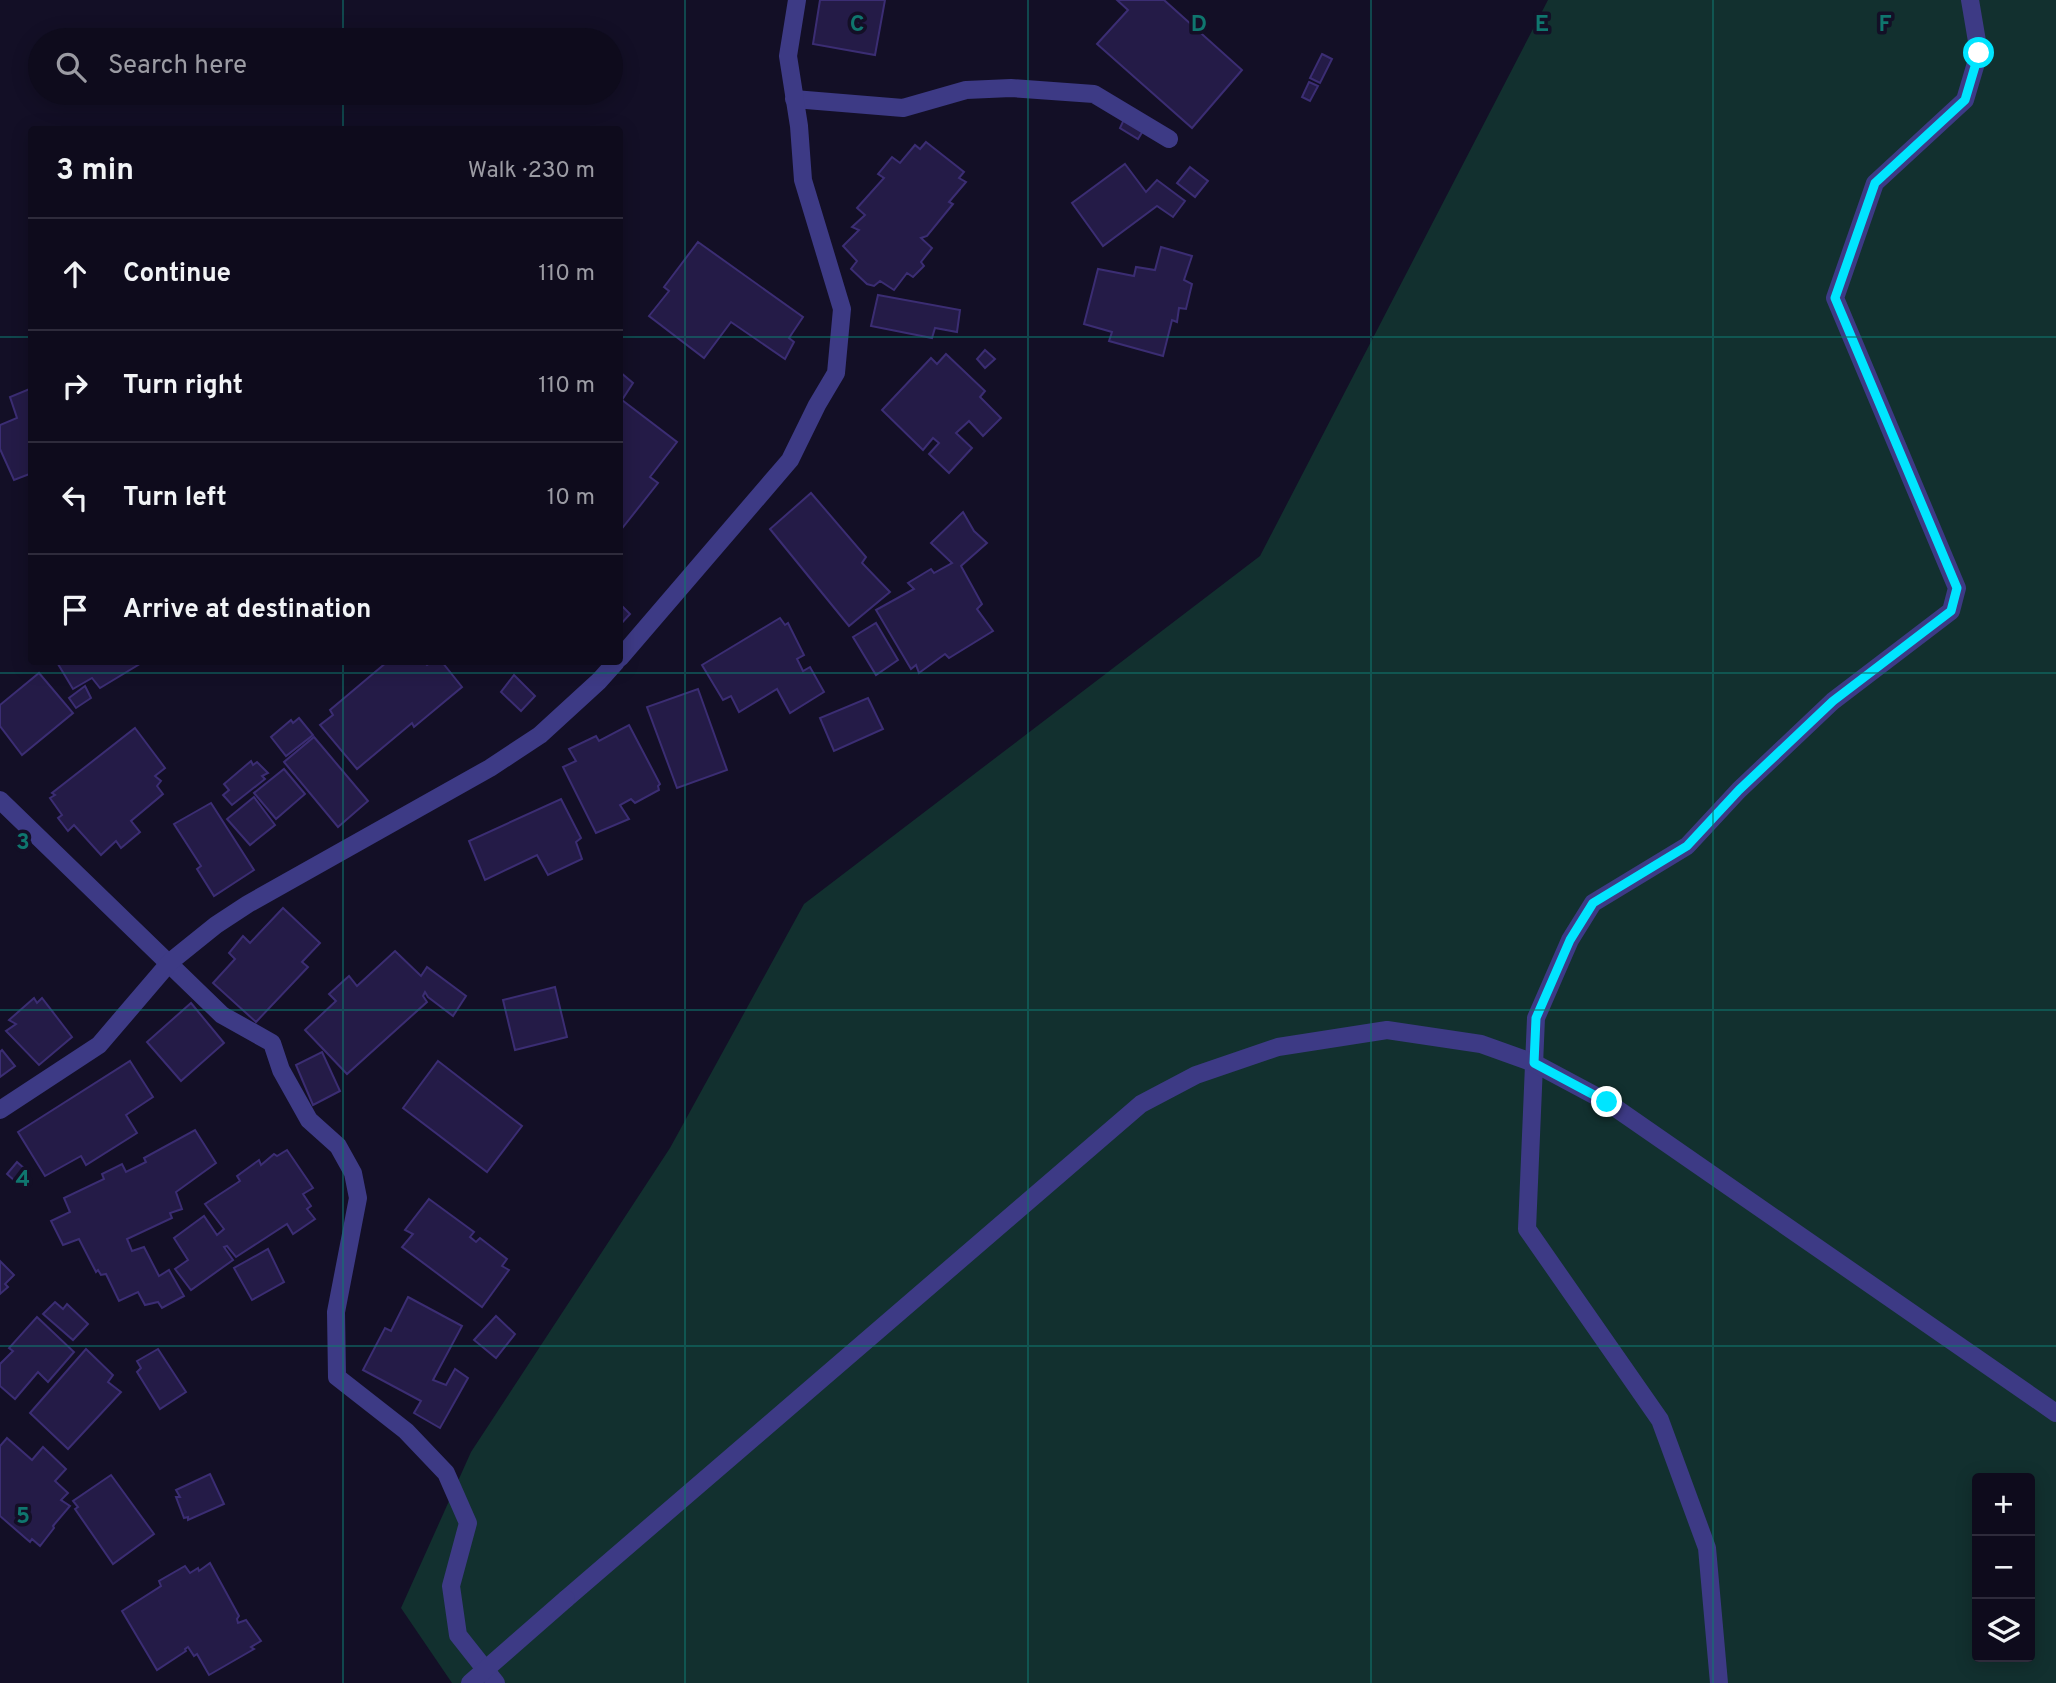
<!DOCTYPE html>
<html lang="en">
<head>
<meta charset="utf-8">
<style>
	body { margin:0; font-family:Overpass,sans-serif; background:#171425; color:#f1f3f6 }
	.controls { position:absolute; right:21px; bottom:21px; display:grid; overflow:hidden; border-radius:7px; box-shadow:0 4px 18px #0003 }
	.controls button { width:63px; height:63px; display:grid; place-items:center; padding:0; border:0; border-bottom:2px solid #2e2b3b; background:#0e0b1c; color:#f1f3f6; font:35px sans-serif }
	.stop { position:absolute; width:21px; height:21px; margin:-16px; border:5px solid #00e5ff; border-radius:50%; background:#fff }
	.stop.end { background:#00e5ff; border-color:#fff; box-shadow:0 2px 7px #0008 }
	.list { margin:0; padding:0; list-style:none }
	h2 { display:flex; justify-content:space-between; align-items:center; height:91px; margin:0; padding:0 28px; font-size:30px }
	h2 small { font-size:23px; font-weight:400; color:#9b9ba3 }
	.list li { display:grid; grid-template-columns:46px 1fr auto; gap:21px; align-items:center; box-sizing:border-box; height:112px; padding:0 28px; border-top:2px solid #2e2b3b }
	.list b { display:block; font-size:26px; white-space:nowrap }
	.list em { font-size:23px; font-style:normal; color:#9b9ba3 }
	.icon { flex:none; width:38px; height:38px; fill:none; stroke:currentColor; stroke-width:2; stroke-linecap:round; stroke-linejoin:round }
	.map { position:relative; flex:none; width:2056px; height:1683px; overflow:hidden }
	.search { position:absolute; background:#0e0b1c; box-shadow:0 4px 18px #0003; left:28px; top:28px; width:595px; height:77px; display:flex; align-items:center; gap:18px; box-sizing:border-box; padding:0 24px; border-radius:38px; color:#9b9ba3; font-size:26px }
	.panel { position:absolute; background:#0e0b1c; box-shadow:0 4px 18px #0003; left:28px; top:126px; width:595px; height:539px; border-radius:7px }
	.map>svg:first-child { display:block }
</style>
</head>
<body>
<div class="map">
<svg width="2056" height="1683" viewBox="0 0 2056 1683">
	<rect width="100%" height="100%" fill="#130f26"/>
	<!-- green -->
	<path fill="#12302f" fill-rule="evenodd" d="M1548 0H2056V1683H452L401 1608 471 1452 670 1148 804 904 1260 556ZM1977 1478H2030V1657H1977Z"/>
	<!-- building -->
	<g fill="#241b47" stroke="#3b2d73" stroke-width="2">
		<path d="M820 0H885L875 55 813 44Z"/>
		<path d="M1117 0H1164L1242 70 1192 128 1097 44 1128 10Z"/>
		<path d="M1322 54 1332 59 1320 83 1310 78Z"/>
		<path d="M1309 82 1318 86 1310 101 1302 97Z"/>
		<path d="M1125 117 1144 129 1138 139 1120 128Z"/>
		<path d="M926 142 964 172 959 178 966 182 949 202 953 204 927 236 921 238 932 248 921 262 924 266 913 277 907 273 894 290 880 281 874 286 867 284 851 269 857 261 843 246 859 230 852 227 865 215 857 208 884 178 878 174 892 157 900 163 915 145 920 149Z"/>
		<path d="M1125 164 1146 192 1157 180 1185 201 1173 217 1157 206 1103 246 1072 203Z"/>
		<path d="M1190 167 1208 181 1195 197 1177 183Z"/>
		<path d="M698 242 803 317 789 338 794 342 785 359 731 322 704 358 649 316 669 291 664 287Z"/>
		<path d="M1161 247 1192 256 1184 280 1192 284 1186 309 1179 308 1177 322 1172 320 1163 356 1109 341 1112 332 1084 324 1098 269 1134 276 1136 267 1155 270Z"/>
		<path d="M878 295 960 310 957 332 935 328 932 338 871 326Z"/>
		<path d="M985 350 995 359 985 368 977 359Z"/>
		<path d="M946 354 985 391 980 397 1001 418 983 436 969 421 956 433 972 448 949 473 929 454 939 443 933 438 923 450 882 410 931 358 937 364Z"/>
		<path d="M620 372 633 383 622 400 677 442 650 477 658 483 620 531Z"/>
		<path d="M32 388V473L14 480 0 449V425L17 418 10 397Z"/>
		<path d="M811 493 866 557 862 563 890 592 849 626 770 529Z"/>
		<path d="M963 512 974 531 987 543 961 566 982 604 977 609 993 631 949 658 945 654 919 673 916 665 911 669 876 610 914 589 908 583 931 569 934 573 952 563 931 543Z"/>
		<path d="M620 604 630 614 620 625Z"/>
		<path d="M780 618 785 625 788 623 804 655 797 659 803 671 810 667 824 692 790 713 777 689 739 712 731 696 723 700 702 665Z"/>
		<path d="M876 623 898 660 876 675 853 637Z"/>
		<path d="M65 662H143L100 688 92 678 73 689 58 664Z"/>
		<path d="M387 662H424L427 665 432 662H442L462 687 414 727 412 723 357 769 320 725 333 715 330 710Z"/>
		<path d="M39 673 73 713 22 755 0 726V705Z"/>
		<path d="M514 675 535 696 521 711 501 692Z"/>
		<path d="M85 686 91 698 76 708 69 698Z"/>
		<path d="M698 689 727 770 677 788 647 707Z"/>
		<path d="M868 698 883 729 834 751 820 718Z"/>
		<path d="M299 718 313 735 286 756 271 737 291 720 293 723Z"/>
		<path d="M629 725 660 784 658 786 659 790 635 803 631 799 620 805 629 819 596 833 563 767 576 761 569 749 596 736 599 741Z"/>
		<path d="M135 728 165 768 155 776 161 781 157 786 163 794 131 821 140 832 121 848 116 841 101 855 74 825 68 831 58 818 62 815 50 798 55 795 52 793Z"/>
		<path d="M314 737 368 801 338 827 284 762Z"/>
		<path d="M251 761 253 765 257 762 268 773 262 776 265 779 232 805 223 795 229 790 224 784Z"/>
		<path d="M284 769 305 794 276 819 254 793Z"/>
		<path d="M254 797 275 825 250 845 227 819Z"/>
		<path d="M561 799 581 838 576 842 582 859 548 875 537 855 485 880 469 841Z"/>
		<path d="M211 803 254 870 214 896 197 869 201 866 174 824Z"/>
		<path d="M283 908 320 943 302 962 308 967 256 1022 213 983 235 959 229 953 243 936 250 943Z"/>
		<path d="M395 951 421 976 427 967 466 996 453 1016 428 997 425 992 423 996 427 1002 347 1074 305 1030 336 1001 329 994 349 976 357 986Z"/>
		<path d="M555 987 567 1037 515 1050 503 1000Z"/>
		<path d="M34 998 37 1003 42 998 72 1037 39 1065 6 1031 16 1024 9 1020Z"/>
		<path d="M191 1003 224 1043 181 1081 147 1042Z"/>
		<path d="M2 1050 15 1066 0 1077V1052Z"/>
		<path d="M322 1052 340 1091 313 1105 296 1065Z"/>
		<path d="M130 1061 153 1097 126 1115 137 1133 86 1165 81 1156 45 1176 18 1132Z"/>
		<path d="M438 1061 522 1126 487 1172 403 1108Z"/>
		<path d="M195 1130 216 1163 176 1192 182 1209 170 1213 172 1218 127 1239 132 1251 144 1247 159 1276 169 1270 184 1296 162 1308 158 1302 145 1305 138 1292 119 1301 106 1274 101 1275 98 1270 96 1272 79 1239 63 1245 51 1221 70 1212 64 1198 104 1179 102 1174 122 1164 126 1172 146 1162 144 1158Z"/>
		<path d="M287 1150 313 1188 303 1194 311 1206 307 1209 315 1219 293 1234 287 1224 236 1257 227 1246 224 1247 233 1260 191 1290 175 1269 188 1260 174 1238 204 1216 217 1235 224 1229 205 1204 240 1181 237 1176 259 1160 261 1165 274 1154 277 1156Z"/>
		<path d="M17 1162 25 1169 15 1181 7 1174Z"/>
		<path d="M429 1199 474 1232 470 1237 476 1242 480 1238 507 1259 502 1266 509 1270 482 1307 402 1247 413 1234 405 1230Z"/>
		<path d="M268 1249 284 1282 252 1300 234 1268Z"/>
		<path d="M0 1261 14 1275 5 1284 8 1287 0 1294Z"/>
		<path d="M408 1297 462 1326 433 1380 446 1385 455 1369 468 1378 440 1428 414 1413 421 1401 363 1370 385 1328 391 1331Z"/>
		<path d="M55 1302 63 1309 67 1304 88 1324 73 1340 43 1314Z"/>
		<path d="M496 1316 515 1334 496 1358 474 1340Z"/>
		<path d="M37 1317 74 1352 48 1382 38 1372 15 1399 0 1386V1364L13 1351 9 1348Z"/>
		<path d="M86 1349 113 1375 108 1382 121 1392 68 1449 30 1413Z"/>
		<path d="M158 1349 186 1392 160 1409 137 1372 141 1368 137 1361Z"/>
		<path d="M7 1438 32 1460 43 1447 66 1469 55 1481 68 1493 61 1500 70 1506 53 1526 54 1528 40 1546 32 1539 30 1542 0 1516V1446Z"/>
		<path d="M210 1474 224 1504 188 1520V1517L184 1518 176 1497H180L176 1490Z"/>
		<path d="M111 1475 154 1534 113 1564 75 1509 78 1507 73 1501Z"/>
		<path d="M210 1563 239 1616 237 1619 238 1623 246 1620 261 1641 251 1647 254 1649 209 1675 197 1654 194 1656 188 1647 185 1649 186 1651 157 1670 122 1611 161 1586 159 1581 185 1566 190 1573 198 1568 199 1571Z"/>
	</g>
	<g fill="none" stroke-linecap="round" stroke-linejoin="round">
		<!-- service -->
		<path stroke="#3d3a85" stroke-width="18" d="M794 99 903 108 966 90 1011 88 1094 94 1169 139"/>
		<!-- minor -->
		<g stroke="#3d3a85" stroke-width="18">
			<path d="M620 658 790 460 817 405 836 373 842 309 803 180 799 126 788 56 797 0"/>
			<path d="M0 800 222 1015 272 1043 281 1070 309 1120 338 1146 353 1173 358 1198 336 1312 337 1377 406 1431 446 1473 468 1523 451 1586 458 1635 496 1683"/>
			<path d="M0 1110 99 1045 170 962 216 925 248 904 490 768 540 735 599 681 616 662"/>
			<path d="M1719 1683 1707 1548 1660 1420 1527 1229 1536 1018 1570 940 1593 903 1687 846 1739 790 1833 701 1951 611 1957 588 1835 298 1875 183 1965 100 1979 53 1970 0"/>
		</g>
		<!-- tertiary -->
		<path stroke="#3d3a85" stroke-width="18" d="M566 1599 1141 1104 1196 1075 1278 1047 1387 1030 1481 1044 1534 1063 1607 1102 2056 1413"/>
		<!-- tertiary-bridge -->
		<path stroke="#3d3a85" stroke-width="18" d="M470 1683 566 1599"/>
	</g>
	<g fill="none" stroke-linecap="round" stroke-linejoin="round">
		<!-- route -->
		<path stroke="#00e5ff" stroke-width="9" d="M1607 1102 1534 1063 1536 1018 1570 940 1593 903 1687 846 1739 790 1833 701 1951 611 1957 588 1835 298 1875 183 1965 100 1979 53"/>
	</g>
	<!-- grid -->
	<path fill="none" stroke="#0f766e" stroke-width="2" stroke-opacity="0.55" d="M343 0V40M685 0V1683M1028 0V1683M1371 0V1683M1713 0V1683M343 93V130M0 337H32M620 337H2056M343 662V1683M0 673H2056M0 1010H2056M0 1346H2056"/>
	<g font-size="23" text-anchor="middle" font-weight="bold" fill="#0f766e" stroke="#130f26" stroke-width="7" stroke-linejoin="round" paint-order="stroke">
		<text x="857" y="31">C</text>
		<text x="1199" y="31">D</text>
		<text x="1542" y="31">E</text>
		<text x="1885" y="31">F</text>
		<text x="23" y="849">3</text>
		<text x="23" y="1186">4</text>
		<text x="23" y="1523">5</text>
	</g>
</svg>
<div class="controls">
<button>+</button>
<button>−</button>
<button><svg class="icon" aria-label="layers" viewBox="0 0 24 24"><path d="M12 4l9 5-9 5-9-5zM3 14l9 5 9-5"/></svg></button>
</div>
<div class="stop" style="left:1979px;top:53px"></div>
<div class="stop end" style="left:1607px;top:1102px"></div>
<div class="search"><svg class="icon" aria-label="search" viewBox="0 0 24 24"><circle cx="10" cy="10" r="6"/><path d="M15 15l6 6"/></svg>Search here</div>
<section class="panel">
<h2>3 min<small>Walk · 230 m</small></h2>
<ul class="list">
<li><svg class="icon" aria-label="ahead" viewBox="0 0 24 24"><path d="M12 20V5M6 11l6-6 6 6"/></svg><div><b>Continue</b></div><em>110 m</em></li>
<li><svg class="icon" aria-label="right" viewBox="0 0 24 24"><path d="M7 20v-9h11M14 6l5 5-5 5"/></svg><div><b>Turn right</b></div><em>110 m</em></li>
<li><svg class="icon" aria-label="left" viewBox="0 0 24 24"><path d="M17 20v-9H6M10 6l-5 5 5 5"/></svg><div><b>Turn left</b></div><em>10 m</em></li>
<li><svg class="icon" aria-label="arrive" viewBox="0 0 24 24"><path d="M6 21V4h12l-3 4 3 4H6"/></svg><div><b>Arrive at destination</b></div></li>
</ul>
</section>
</div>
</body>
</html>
